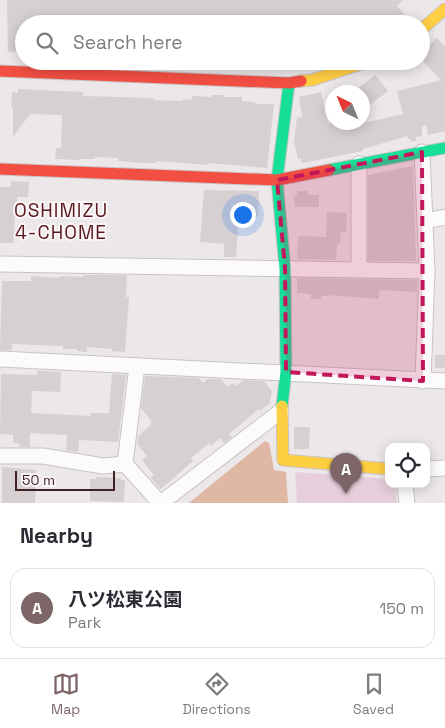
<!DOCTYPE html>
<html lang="en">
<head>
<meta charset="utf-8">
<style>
	body { margin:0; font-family:"Space Grotesk","Noto Sans JP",sans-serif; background:#f7f7f7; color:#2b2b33 }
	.controls { position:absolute; right:15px; bottom:15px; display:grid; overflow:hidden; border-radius:10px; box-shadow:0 2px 12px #0003 }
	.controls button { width:45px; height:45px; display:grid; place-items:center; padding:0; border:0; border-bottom:1px solid #e1e1e2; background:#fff; color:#2b2b33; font:25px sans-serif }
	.compass { position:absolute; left:325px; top:85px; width:45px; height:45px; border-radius:50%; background:#fff; box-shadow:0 2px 12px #0003; rotate:317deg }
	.scale { position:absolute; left:15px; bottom:12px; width:100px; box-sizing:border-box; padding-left:5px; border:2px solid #432123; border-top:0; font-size:14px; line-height:18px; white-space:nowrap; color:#432123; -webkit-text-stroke:4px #fbf5f7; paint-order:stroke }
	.you { position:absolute; left:242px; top:214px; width:18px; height:18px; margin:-12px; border:4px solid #fff; border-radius:50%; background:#1a73e8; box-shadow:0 0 0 8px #1a73e833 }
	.badge { display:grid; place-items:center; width:32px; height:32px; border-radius:50%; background:#7e6668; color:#fff; font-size:16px; font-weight:700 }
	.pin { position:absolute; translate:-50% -41px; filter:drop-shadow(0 1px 2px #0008) }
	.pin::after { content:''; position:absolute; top:26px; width:18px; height:15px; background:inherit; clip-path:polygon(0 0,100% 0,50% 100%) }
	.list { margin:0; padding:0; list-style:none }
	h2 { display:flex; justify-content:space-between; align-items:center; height:65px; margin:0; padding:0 20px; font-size:21px }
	h2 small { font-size:16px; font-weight:400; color:#7c7c81 }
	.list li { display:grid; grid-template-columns:32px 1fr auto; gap:15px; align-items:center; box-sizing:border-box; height:80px; margin:0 10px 10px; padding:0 10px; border:1px solid #e1e1e2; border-radius:15px }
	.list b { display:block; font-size:19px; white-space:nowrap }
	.list p { margin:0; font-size:16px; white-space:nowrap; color:#7c7c81 }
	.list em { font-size:16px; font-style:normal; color:#7c7c81 }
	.icon { flex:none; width:28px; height:28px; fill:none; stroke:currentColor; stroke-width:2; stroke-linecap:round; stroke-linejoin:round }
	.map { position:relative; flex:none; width:445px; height:503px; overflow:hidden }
	.search { position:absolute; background:#fff; box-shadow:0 2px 12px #0003; left:15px; right:15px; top:15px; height:55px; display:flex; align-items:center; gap:12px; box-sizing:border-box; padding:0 18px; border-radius:28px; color:#7c7c81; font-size:19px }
	.sheet { height:155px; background:#fff }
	nav { display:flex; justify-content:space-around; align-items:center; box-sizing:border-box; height:70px; border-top:1px solid #e1e1e2; background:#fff; font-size:14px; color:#7c7c81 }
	nav a { display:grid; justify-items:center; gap:2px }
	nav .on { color:#7e6668 }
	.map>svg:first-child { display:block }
</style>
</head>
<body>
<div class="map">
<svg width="445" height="503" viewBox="0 0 445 503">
	<rect width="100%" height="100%" fill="#ece7e8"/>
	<!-- green -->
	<path fill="#e6cfdb" d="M295 472 389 479V484H395L397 503H297Z"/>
	<!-- water -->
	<path fill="#dfb7a3" d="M265 441 269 443 274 470 286 472 288 503H189Z"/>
	<!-- building -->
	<g fill="#d7d0d2">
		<path d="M7 0H403L397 6 412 23 24 24V51L8 52Z"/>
		<path d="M437 38 445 46V131L428 135 426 125 422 126V136L413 138H416V141L411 142V139H408L407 136 363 149V151L302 163 300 158 298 159 294 142 297 118 302 117 299 97 321 92 328 123 348 122 342 128 403 114 397 91 441 80 421 59 426 55 422 51Z"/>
		<path d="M375 75 388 91 362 111V92H353Z"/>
		<path d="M18 89 83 92V96L154 98 153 100 183 101V99L192 100V96L212 97V95H223V97H242V101L256 102 255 104H274L267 168 208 163V165L156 161V163H145L118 161V158L95 157V159H80V160L55 159 56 148H61L62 115 30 114 13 137V107H11L12 92 18 93Z"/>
		<path d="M413 166 416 261H368V175Z"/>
		<path d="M11 181 29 182 28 197H17V206H15L14 243H0V187H11Z"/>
		<path d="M204 190 259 191 258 217 239 215 236 257H224V244L200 242Z"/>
		<path d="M297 191H308V195H319V207H295L294 196 297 195Z"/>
		<path d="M327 212 347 213 346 232H341L340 244H337L336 260 297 259 298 236 326 237Z"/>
		<path d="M83 275H127L126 297H129L125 352 112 351V349L87 347V352L77 351V349H63V346L12 344V350H0L2 281H31V276L60 278 61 276 83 277Z"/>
		<path d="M297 278 417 280V292L379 290V299L330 295V296H321V299H311V294L297 293Z"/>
		<rect x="435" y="355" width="10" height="13"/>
		<path d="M37 371 61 372 60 392 32 391 31 413 90 416 91 413H109L112 374 126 375 118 442 79 440 78 452 66 450 67 435 30 433V447H19L20 444 13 443V435L0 434 1 374 37 375Z"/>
		<path d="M145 376 199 378 203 383 208 379H221L227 387 233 383 236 386 244 380 264 381 272 391 270 403 260 411 259 409 229 434 232 437 224 443 220 438 211 446 209 443 191 458 193 461 161 489 151 478 154 475 142 460 147 456 137 444 138 436 151 425 150 424 152 422 141 408Z"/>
		<path d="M294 427H310L309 449H294Z"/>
		<path d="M2 467 36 470 35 503H2Z"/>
		<path d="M96 477 121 478V480H125L124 502 90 501V479H96Z"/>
	</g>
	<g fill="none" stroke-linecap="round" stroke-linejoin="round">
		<!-- street casing -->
		<g stroke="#cac3c4" stroke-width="17">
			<g id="street">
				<path d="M422 152 427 271 423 381"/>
				<path d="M359 164V269"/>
				<path d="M425 221 445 217"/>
				<path d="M0 264 427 271"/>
				<path d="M0 359 445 381"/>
				<path d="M137 366 125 464 160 503"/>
				<path d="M0 456H43L103 466 125 464"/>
				<path d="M426 469 445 468"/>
				<path d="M405 484 407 503"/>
				<path d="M161 503 281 411"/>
			</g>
		</g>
		<!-- fast casing -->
		<g stroke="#cac2c3" stroke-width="13">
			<g id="fast">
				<path d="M329 170 445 148"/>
				<path d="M282 406 286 372 285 268 277 180 289 83"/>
			</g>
		</g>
		<!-- slow casing -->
		<g stroke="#cac2c3" stroke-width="13">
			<g id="slow">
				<path d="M421 30 445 9"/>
				<path d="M301 81 312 80 370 61"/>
				<path d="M282 406 283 460 389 469"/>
			</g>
		</g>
		<!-- jam casing -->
		<g stroke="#cac2c3" stroke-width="13">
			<g id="jam">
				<path d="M0 71 289 83 301 81"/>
				<path d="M0 169 277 180 329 170"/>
			</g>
		</g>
		<!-- street -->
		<use href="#street" stroke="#fcfbfc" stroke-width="15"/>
		<!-- fast -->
		<use href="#fast" stroke="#16e098" stroke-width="11"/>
		<!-- slow -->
		<use href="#slow" stroke="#ffcf43" stroke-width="11"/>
		<!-- jam -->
		<use href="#jam" stroke="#f24e42" stroke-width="11"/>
	</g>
	<!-- marked area -->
	<path fill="#c2185b" fill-opacity="0.2" stroke="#c2185b" stroke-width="4" stroke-dasharray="10 6" stroke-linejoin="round" d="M422 152 423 381 286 372 285 268 277 180Z"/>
	<g text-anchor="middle" stroke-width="4" stroke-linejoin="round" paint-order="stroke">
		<!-- neighbourhood labels -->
		<g font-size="19" letter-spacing="1" fill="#581a1d" stroke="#fbf5f7">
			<text x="61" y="217">OSHIMIZU<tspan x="61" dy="22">4-CHOME</tspan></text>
		</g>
	</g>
</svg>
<div class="controls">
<button><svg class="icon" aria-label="locate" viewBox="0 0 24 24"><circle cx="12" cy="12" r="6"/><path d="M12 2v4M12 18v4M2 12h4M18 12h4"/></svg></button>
</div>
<svg class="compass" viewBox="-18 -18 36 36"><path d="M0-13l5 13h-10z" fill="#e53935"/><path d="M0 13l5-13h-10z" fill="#7c7c81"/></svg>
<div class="scale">50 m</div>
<div class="you"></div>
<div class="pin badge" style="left:346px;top:494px">A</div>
<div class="search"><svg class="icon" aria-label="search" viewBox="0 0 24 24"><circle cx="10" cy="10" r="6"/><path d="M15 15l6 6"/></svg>Search here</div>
</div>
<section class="sheet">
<h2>Nearby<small></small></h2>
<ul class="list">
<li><span class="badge">A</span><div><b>八ツ松東公園</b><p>Park</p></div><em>150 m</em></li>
</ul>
</section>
<nav>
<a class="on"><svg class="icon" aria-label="map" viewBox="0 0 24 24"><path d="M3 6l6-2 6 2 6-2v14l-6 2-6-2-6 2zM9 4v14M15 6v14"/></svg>Map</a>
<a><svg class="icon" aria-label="directions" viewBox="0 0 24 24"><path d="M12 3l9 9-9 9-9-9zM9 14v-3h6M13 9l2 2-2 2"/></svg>Directions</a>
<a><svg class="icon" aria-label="saved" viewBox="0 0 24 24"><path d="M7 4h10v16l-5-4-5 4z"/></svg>Saved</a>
</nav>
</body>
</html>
